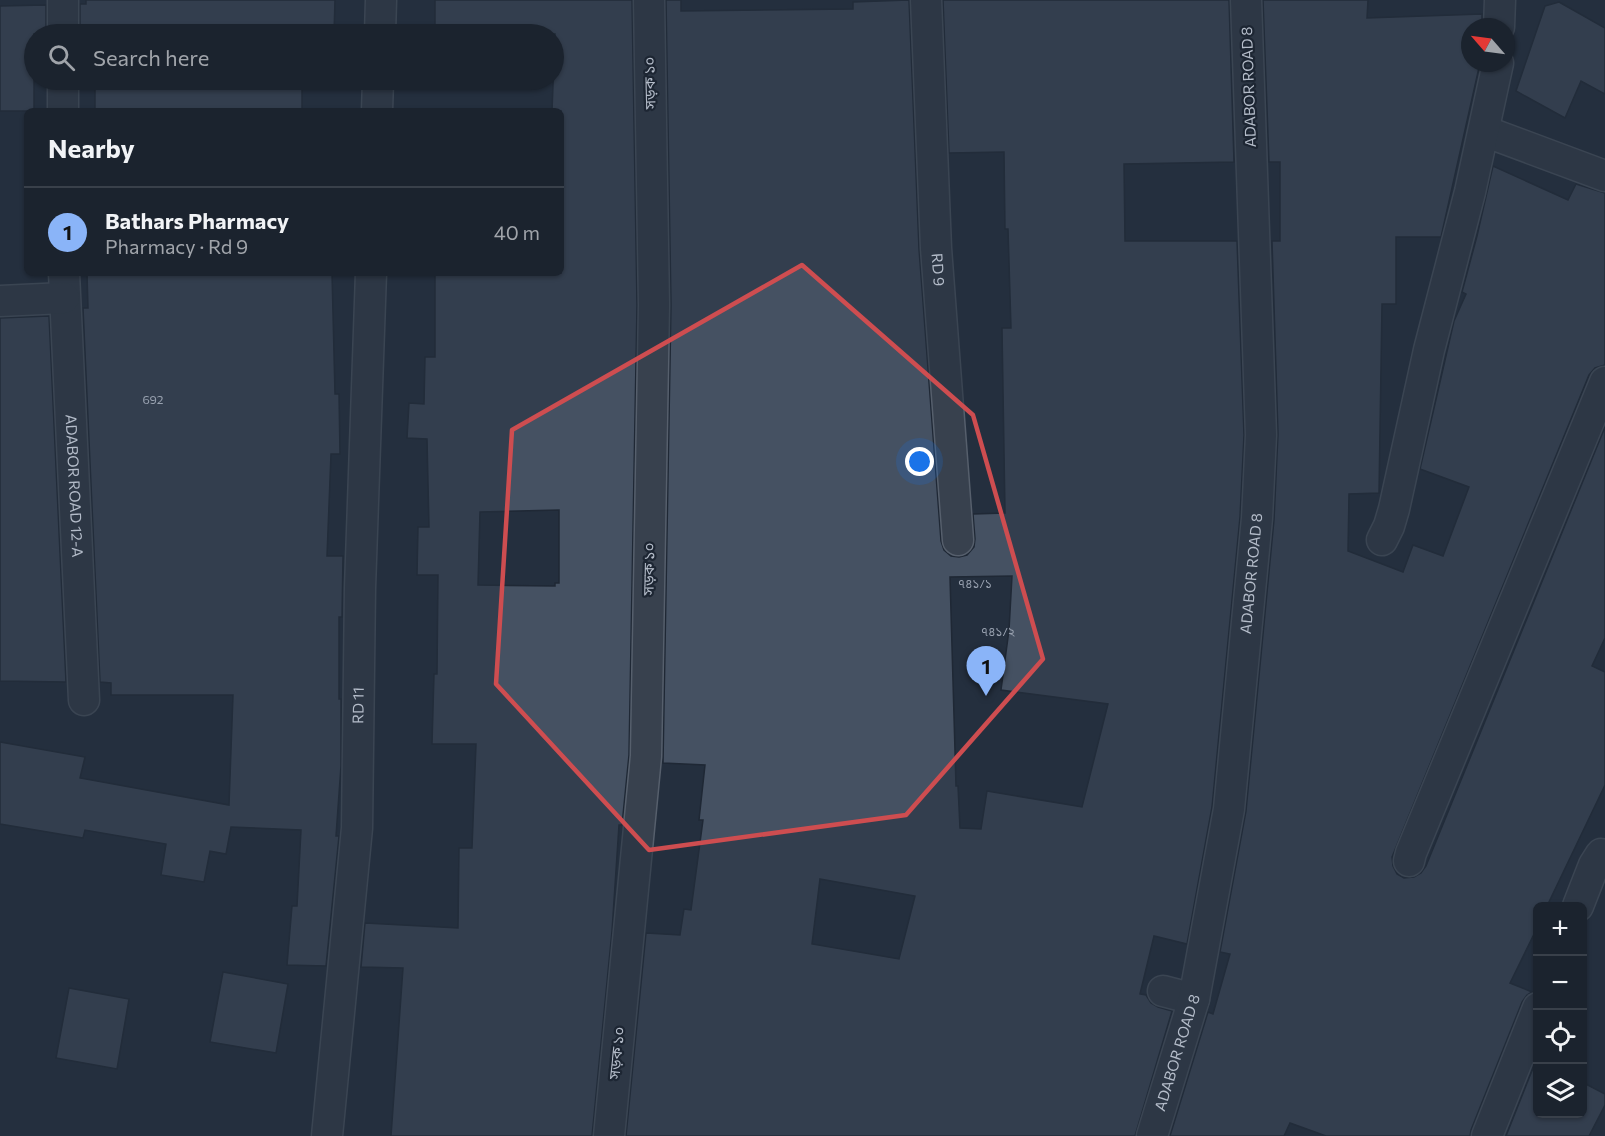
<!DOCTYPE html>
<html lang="en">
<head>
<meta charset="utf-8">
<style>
	body { margin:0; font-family:Commissioner,"Noto Sans Bengali",sans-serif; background:#242b36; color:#f1f3f6 }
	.controls { position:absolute; right:18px; bottom:18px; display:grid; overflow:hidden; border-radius:9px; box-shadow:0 2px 4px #0004 }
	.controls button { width:54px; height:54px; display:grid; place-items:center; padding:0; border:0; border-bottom:2px solid #39404a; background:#1b232e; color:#f1f3f6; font:30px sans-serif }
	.compass { position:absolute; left:1461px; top:18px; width:54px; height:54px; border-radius:50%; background:#1b232e; box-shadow:0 2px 4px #0004; rotate:298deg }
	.you { position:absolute; left:920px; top:462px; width:21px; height:21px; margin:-15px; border:4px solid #fff; border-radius:50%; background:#1a73e8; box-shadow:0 0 0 9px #1a73e833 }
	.badge { display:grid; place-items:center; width:39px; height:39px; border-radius:50%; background:#8ab4f8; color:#111; font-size:20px; font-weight:700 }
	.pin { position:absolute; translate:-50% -50px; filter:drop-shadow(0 2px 3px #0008) }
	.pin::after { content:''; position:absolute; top:32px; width:21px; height:18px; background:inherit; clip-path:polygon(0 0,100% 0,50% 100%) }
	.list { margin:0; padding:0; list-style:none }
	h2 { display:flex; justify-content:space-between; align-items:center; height:78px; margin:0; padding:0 24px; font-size:26px }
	h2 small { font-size:20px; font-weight:400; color:#a0a4aa }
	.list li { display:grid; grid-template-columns:39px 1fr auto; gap:18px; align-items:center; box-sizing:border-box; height:90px; padding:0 24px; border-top:2px solid #39404a }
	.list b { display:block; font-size:22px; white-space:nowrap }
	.list p { margin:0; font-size:20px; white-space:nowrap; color:#a0a4aa }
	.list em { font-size:20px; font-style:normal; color:#a0a4aa }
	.icon { flex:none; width:33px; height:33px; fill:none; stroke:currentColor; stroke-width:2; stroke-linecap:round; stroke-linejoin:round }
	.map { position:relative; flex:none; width:1605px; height:1136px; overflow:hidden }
	.search { position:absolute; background:#1b232e; box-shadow:0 2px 4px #0004; left:24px; top:24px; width:540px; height:66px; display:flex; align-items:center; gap:15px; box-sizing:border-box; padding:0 21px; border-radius:33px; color:#a0a4aa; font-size:22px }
	.panel { position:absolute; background:#1b232e; box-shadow:0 2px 4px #0004; left:24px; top:108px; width:540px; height:168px; border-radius:9px }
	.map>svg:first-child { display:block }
</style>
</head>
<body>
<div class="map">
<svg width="1605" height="1136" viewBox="0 0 1605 1136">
	<rect width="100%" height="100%" fill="#242f3e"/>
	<!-- building -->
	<g fill="#455162" stroke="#1f2835" stroke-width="1.5" fill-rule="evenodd">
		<path d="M86 0H335L334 34H80V4H86Z"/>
		<path d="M435 0H632L637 305 629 755 622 825H619L612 931 592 1136H391L403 968 361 967 365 923 458 928 459 848H472L476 744H432L434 674H437L438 575H417L418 527H429L427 439 407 438 409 403 424 404 425 357H435V273H561V111H552L555 34H435ZM559 510V583H555V586L478 585 480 512Z"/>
		<path d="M666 0H681V11L853 9V2L909 0 919 249 941 541 944 550 951 556 959 557 967 555 974 547 975 539 973 514 1005 513 1002 328H1011L1008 229H1005L1004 152 949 153 943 0H1229L1234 162 1124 164 1125 241H1237L1244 435 1240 517 1212 807 1187 944 1154 936 1140 994 1146 995 1151 1003 1158 1007 1172 1011 1135 1136H626L646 933 680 935 684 909 691 910 703 820H699L705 765 663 763 671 305ZM1012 576 1009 630 1001 690 1108 704 1082 807 987 791 981 829 960 828 958 786H956L950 577ZM820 879 915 896 899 959 812 944Z"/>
		<path d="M1263 0H1368L1367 18 1482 14V27H1470V63H1480L1441 237H1396V304H1382L1379 493 1349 494 1348 551 1403 572 1413 545 1443 556 1469 487 1420 469 1454 321 1466 294 1462 292 1477 236 1493 166 1568 200 1576 184 1605 193V365L1595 368 1589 375 1392 857 1393 866 1397 874 1404 878 1414 877 1421 873 1426 866 1605 427V638L1592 666 1605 672V785L1547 906H1538V926L1510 983 1532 992 1527 995 1522 1002 1471 1130 1470 1136H1326L1290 1123 1284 1136H1170L1208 1012 1213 1014 1230 954 1220 952 1246 811 1274 520 1278 434 1272 241H1280V162H1269Z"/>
		<path d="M1559 2 1605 28V94L1581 81 1565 118 1516 91 1545 6Z"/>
		<path d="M46 5V34H34V111H0V6Z"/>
		<rect x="95" y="80" width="207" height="31"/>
		<path d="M87 273H332L335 394H339L340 454H331L327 556H343L342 617H339V699H341V766L336 836H339L326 966 287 965 292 906H297L301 830 231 827 226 854 210 851 204 882 161 875 166 844 85 830 83 838 0 824V742L85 757 80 778 229 805 233 695H111V683L100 682 83 308H88Z"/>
		<path d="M49 316 66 682 0 681V318Z"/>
		<path d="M223 972 288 984 276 1053 210 1042Z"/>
		<path d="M69 988 129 999 117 1069 56 1058Z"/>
		<path d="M1537 1058 1538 1113H1582V1082L1605 1094V1105L1589 1136H1506Z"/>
	</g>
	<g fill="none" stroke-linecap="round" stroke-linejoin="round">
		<!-- minor casing -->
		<g stroke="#565f6c" stroke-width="33">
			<g id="minor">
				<path d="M63 0V34"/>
				<path id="s1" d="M926 0 936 248 958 540"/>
				<path d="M1499 27 1500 0"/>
				<path d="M380 34 381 0"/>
				<path d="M63 80V111"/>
				<path d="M377 111 378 80"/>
				<path d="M1484 131 1605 176"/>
				<path id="s2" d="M64 273 84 700"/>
				<path d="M0 301 64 298"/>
				<path d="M1382 540 1389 526 1394 509 1429 350 1470 192 1498 63"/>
				<path d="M1409 861 1411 853 1605 382"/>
				<path d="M1578 906 1594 865 1601 854 1605 855"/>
				<path d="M1163 991 1194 999"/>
				<path id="s3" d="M327 1136 357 828 360 588 371 273"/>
				<path d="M609 1136 646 756 654 305 649 0"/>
				<path id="s4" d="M1152 1136 1194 999 1229 809 1257 518 1261 435 1246 0"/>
				<path d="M1487 1136 1538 1008"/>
			</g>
		</g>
		<!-- minor -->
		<use href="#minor" stroke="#38414e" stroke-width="30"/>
	</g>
	<!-- marked area -->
	<path d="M0 0H1605V1136H0ZM802 265 973 415 1043 659 906 815 649 850 496 684 512 430Z" fill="#242f3e" fill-opacity=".55" fill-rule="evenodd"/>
	<path fill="none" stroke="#ce4d50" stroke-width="4.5" stroke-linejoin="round" d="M802 265 973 415 1043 659 906 815 649 850 496 684 512 430Z"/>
	<g text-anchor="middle" stroke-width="4.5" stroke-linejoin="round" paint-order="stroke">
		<!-- number labels -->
		<g font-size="12" fill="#98a1af">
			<text x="153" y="404">692</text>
			<text x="975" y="588">৭৪১/১</text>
			<text x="998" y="636">৭৪১/২</text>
		</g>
		<!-- street labels -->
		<g font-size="15" fill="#b4bcc9" stroke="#1d2633">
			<text transform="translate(650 83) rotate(-91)" y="5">সড়ক ১০</text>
			<text transform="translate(1249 87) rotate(-92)" y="5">ADABOR ROAD 8</text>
			<text dy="5" stroke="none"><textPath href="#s1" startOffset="270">RD 9</textPath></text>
			<text dy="5" stroke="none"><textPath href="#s2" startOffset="213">ADABOR ROAD 12-A</textPath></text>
			<text transform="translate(649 569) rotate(-89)" y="5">সড়ক ১০</text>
			<text dy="5" stroke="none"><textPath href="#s4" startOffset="573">ADABOR ROAD 8</textPath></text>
			<text dy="5" stroke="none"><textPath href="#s3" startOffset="432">RD 11</textPath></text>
			<text dy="5" stroke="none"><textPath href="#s4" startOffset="87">ADABOR ROAD 8</textPath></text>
			<text transform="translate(617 1053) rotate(-84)" y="5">সড়ক ১০</text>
		</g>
	</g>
</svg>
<div class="controls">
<button>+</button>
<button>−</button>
<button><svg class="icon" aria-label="locate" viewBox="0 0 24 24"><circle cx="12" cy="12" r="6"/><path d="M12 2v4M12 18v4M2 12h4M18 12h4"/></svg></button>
<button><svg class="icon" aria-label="layers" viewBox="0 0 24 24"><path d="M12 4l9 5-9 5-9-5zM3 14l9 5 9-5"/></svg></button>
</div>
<svg class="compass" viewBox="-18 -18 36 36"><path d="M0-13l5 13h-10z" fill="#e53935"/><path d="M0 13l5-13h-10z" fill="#a0a4aa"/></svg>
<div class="you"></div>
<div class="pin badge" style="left:986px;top:696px">1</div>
<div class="search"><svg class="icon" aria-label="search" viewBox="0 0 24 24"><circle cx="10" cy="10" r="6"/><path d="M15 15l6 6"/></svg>Search here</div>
<section class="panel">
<h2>Nearby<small></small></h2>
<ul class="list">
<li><span class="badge">1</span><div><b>Bathars Pharmacy</b><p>Pharmacy · Rd 9</p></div><em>40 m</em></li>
</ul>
</section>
</div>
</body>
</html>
